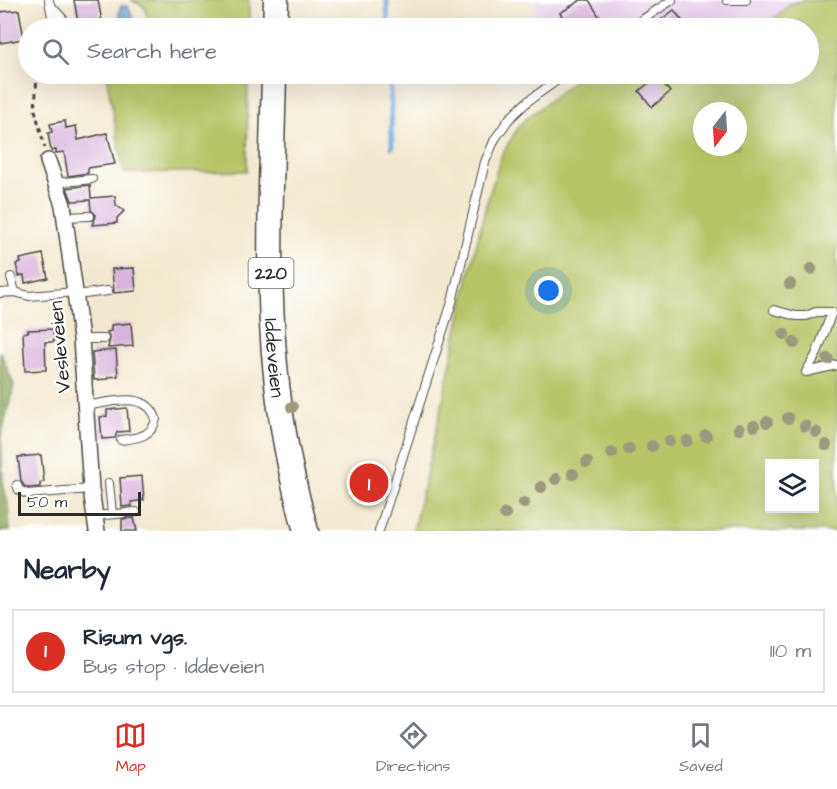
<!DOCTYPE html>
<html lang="en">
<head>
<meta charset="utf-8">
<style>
	body { margin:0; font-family:"Architects Daughter",sans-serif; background:#f2f2f3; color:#1f2937 }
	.controls { position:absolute; right:18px; bottom:18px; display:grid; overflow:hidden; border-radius:0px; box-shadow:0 6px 24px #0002 }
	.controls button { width:54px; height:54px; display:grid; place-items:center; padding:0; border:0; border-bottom:2px solid #e0e1e3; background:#fff; color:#1f2937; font:30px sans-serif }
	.compass { position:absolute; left:693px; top:102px; width:54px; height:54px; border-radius:50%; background:#fff; box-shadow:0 6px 24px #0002; rotate:197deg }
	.scale { position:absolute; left:18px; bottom:15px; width:123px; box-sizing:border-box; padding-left:6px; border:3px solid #2b2b2b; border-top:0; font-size:16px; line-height:21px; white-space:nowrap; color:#2b2b2b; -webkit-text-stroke:4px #fff; paint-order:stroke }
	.you { position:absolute; left:549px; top:291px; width:21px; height:21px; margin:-15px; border:4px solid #fff; border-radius:50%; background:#1a73e8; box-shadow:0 0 0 9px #1a73e833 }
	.badge { display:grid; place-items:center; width:39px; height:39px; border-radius:50%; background:#d93025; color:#fff; font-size:20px; font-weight:700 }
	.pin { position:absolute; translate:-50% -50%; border:3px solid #fff; box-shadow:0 2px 6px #0006 }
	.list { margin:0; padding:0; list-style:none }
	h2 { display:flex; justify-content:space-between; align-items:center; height:78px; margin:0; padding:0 24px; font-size:26px }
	h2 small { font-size:20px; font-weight:400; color:#747a83 }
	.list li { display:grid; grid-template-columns:39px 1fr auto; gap:18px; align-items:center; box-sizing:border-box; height:84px; margin:0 12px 12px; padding:0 12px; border:2px solid #e0e1e3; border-radius:0px }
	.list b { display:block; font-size:22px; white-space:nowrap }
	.list p { margin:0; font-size:20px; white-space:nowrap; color:#747a83 }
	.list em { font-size:20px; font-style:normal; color:#747a83 }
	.icon { flex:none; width:33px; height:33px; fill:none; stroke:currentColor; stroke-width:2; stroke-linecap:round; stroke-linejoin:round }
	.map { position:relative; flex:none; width:837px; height:531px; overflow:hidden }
	.search { position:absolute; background:#fff; box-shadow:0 6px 24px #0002; left:18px; right:18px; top:18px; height:66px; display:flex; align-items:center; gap:15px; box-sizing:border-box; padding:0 21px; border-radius:33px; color:#747a83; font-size:22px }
	.sheet { height:174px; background:#fff }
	nav { display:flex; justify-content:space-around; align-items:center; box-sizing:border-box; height:84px; border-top:2px solid #e0e1e3; background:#fff; font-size:16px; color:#747a83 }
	nav a { display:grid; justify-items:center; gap:3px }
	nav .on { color:#d93025 }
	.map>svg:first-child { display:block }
</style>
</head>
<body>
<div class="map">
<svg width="837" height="531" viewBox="0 0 837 531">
	<rect width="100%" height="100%" fill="#fff"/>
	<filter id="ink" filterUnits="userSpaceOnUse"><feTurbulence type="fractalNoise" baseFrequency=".0167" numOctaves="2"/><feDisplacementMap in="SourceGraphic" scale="12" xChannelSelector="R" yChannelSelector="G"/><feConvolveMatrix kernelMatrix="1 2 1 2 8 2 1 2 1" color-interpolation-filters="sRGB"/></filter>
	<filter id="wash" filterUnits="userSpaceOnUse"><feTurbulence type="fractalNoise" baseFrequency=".008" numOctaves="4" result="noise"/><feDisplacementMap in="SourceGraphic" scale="24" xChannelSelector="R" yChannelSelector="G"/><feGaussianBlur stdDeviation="1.35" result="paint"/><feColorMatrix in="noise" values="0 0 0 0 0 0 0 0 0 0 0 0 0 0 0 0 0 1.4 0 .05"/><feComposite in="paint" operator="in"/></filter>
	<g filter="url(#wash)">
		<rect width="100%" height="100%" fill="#f2e8cf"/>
		<!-- built -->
		<path fill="#e9d1ed" d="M535 0H806L789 4 770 24 747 28H540L536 24Z"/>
		<!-- green -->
		<g fill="#b7c568" stroke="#71784a" stroke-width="1.5" fill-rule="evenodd">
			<path d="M131 0H249V28H150L145 7Z"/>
			<path d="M806 0H837V531H413L441 410 468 279 486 205 502 154 521 123 582 74H808V28H747L770 24 789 4ZM702 111H738V147H702ZM770 464H814V508H770Z"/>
			<path d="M106 74H248L247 171 124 173Z"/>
		</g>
		<!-- forest -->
		<path fill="#91aa5c" stroke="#5e6a44" stroke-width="1.5" d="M0 351 14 385 1 437 3 484 8 505 10 531H0Z"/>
		<!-- water -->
		<path fill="#6aa3d9" stroke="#4a6782" stroke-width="1.5" d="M121 6H128L133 18 131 24 126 26C120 21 117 15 121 6Z"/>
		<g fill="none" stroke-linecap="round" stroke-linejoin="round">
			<!-- stream -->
			<g stroke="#6aa3d9" stroke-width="5">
				<path d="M387 0 388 28"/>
				<path d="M390 74 392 147"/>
			</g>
		</g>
		<g id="blocks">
			<!-- building -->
			<g fill="#d8b3db">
				<path d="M74 0H98L103 27 79 28Z"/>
				<path d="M581 0H589L599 16 578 28H570L560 13Z"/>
				<path d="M19 10 24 39 0 43V12Z"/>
				<path d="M674 10 688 28H650Z"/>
				<path d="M657 76 670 92 652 107 639 91Z"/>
				<path d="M65 121 66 128 76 126 78 140 107 133 115 164 88 168V173L68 176 64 152 56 153V150L51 151 48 133 52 132 50 124Z"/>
				<path d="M90 185 91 198 115 196 116 205 124 211 117 218V223L92 225 96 215 91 210 90 200 72 201 67 188Z"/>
				<path d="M43 254 48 278 25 283 24 275 19 276 16 264 21 263 20 259Z"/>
				<path d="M134 268 136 291 114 293 112 269Z"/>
				<path d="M131 323 133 346 108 348 110 338 107 332 111 331V325Z"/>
				<path d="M53 329 54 342H45L46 370 25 371 23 333 28 332V330Z"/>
				<path d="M116 350 118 376 108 377V379L94 380 92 352Z"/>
				<path d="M127 408 129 431 117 432 115 438 102 439 100 417 107 416V410Z"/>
				<path d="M41 455 44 482 40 483V487L28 488 24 486 21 481 18 457Z"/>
				<path d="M142 476 144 500 131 502 132 506 122 507 120 478Z"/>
				<path d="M134 518 137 531H122V519Z"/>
			</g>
		</g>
	</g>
	<g filter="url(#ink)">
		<use href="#blocks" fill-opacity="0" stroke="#494744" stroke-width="1.5"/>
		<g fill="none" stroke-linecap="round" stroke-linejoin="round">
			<!-- service casing -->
			<g stroke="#494744" stroke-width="10">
				<g id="service">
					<path d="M49 0 52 17 50 28"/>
					<path d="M727 0H746"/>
					<path d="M50 5 63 19 65 28"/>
					<path d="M630 28 672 0"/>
					<path d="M55 183 92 179"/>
					<path d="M64 217 90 216"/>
					<path d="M11 277 15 292"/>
					<path d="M0 293 15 292 29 296 75 292"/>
					<path d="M76 295 108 291"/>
					<path d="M774 310 796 316H806L816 312H832L816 355 806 372 837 365"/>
					<path d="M81 339H104"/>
					<path d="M85 406C108 403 147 389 156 419 152 437 137 438 121 440"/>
					<path d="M109 483 112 514"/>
					<path d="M17 485 19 490 27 494 91 489"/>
					<path d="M95 516 136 512"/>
					<path d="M379 531 452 302 485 162 495 139 509 119 528 101 566 74"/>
				</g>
			</g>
			<!-- minor casing -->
			<g stroke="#494744" stroke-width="18">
				<path id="minor" d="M48 161 63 205 75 292 81 339 91 489 97 531"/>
			</g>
			<!-- primary casing -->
			<g stroke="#494744" stroke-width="27">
				<g id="primary">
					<path d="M275 28 276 0"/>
					<path id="s1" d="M274 74C272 170 266 269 275 365 280 421 291 477 306 531"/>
				</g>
			</g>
			<!-- path -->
			<path stroke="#494744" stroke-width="3" stroke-dasharray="4.5 4.5" stroke-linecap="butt" d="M37 74 35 110 45 148"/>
			<!-- service -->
			<use href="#service" stroke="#fff" stroke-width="8"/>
			<!-- minor -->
			<use href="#minor" stroke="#fff" stroke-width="15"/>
			<!-- primary -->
			<use href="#primary" stroke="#fff" stroke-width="24"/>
		</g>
		<!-- trees -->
		<g fill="#9c997f">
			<circle cx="811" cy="269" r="6"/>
			<circle cx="790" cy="284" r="6"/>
			<circle cx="784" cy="334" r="6"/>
			<circle cx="794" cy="343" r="6"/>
			<circle cx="828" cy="359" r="6"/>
			<circle cx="292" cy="407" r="6"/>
			<circle cx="788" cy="418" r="6"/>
			<circle cx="767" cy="422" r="6"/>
			<circle cx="754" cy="426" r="6"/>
			<circle cx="805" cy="426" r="6"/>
			<circle cx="739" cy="429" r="6"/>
			<circle cx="816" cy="432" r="6"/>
			<circle cx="706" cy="436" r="6"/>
			<circle cx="669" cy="441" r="6"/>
			<circle cx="687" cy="441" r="6"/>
			<circle cx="826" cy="445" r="6"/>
			<circle cx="652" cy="446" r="6"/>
			<circle cx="629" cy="449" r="6"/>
			<circle cx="612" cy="453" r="6"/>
			<circle cx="587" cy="462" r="6"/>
			<circle cx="573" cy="474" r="6"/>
			<circle cx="556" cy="479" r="6"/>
			<circle cx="541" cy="487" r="6"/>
			<circle cx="524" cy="503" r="6"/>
			<circle cx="505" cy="514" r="6"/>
		</g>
	</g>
	<g text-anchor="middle" stroke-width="4.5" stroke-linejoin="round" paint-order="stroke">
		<!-- shield labels -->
		<rect fill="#fff" stroke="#6b6b6b" stroke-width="1.5" x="248.5" y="258" width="45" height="30" rx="4.5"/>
		<g font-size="18" font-weight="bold" fill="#2b2b2b">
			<text x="271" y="279">220</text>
		</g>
		<!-- street labels -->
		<g font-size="20" fill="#2b2b2b" stroke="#fff">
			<text transform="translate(59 347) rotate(-95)" y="7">Vesleveien</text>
			<text dy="7" stroke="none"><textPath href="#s1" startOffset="284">Iddeveien</textPath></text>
		</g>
	</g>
</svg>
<div class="controls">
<button><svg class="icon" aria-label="layers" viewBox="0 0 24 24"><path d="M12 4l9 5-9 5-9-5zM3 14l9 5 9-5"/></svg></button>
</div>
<svg class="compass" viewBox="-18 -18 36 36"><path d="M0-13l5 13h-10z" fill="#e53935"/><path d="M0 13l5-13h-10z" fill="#747a83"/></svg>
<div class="scale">50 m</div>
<div class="you"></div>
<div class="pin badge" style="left:369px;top:483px">1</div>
<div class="search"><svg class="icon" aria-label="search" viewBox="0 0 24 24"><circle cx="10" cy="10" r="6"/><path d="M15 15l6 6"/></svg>Search here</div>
</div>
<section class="sheet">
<h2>Nearby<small></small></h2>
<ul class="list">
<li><span class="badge">1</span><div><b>Risum vgs.</b><p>Bus stop · Iddeveien</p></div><em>110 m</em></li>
</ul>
</section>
<nav>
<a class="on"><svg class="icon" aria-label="map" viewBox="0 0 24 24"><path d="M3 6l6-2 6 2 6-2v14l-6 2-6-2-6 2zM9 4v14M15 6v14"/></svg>Map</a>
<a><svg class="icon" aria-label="directions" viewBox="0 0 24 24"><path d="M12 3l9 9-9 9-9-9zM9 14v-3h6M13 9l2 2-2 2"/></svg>Directions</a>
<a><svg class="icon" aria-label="saved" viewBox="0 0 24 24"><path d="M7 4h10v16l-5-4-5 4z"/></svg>Saved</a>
</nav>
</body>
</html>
